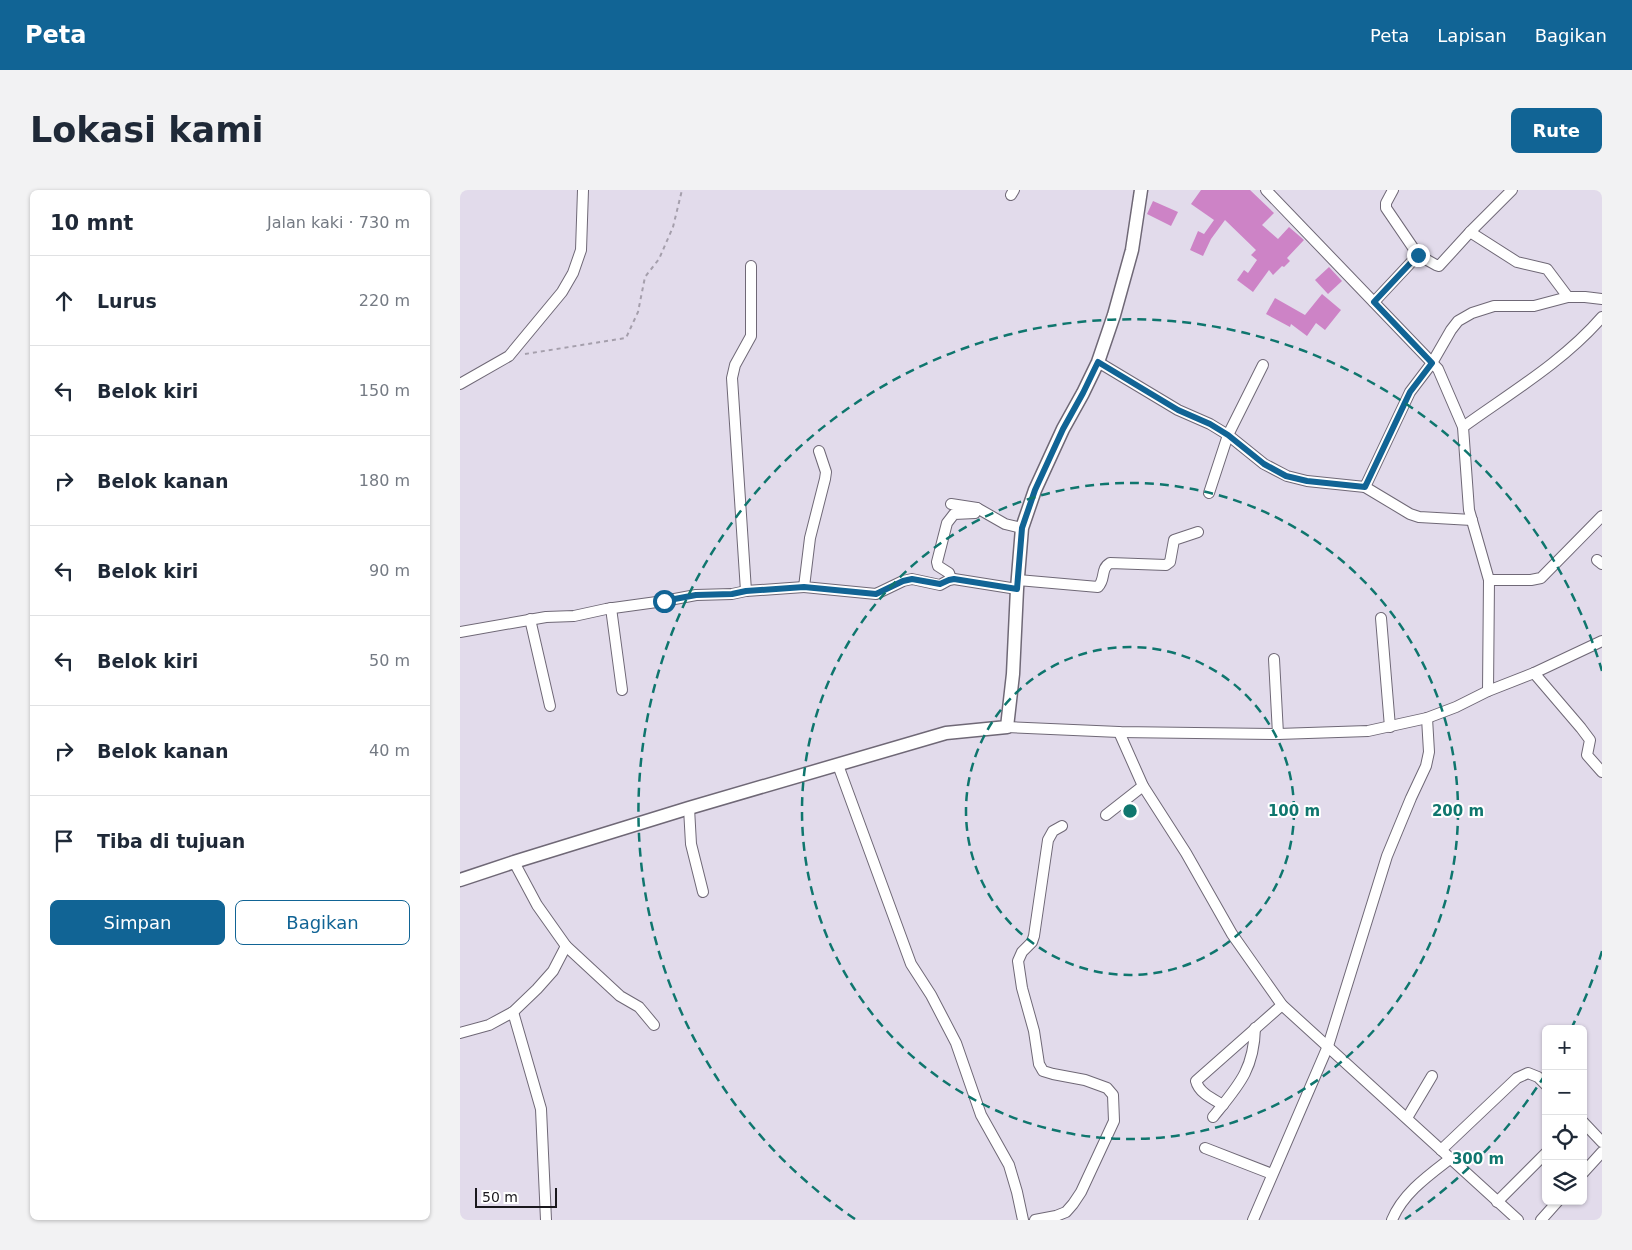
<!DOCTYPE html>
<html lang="id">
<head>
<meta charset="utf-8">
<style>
	body { margin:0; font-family:"DejaVu Sans",sans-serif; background:#f2f2f3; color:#1f2937 }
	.controls { position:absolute; right:15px; bottom:15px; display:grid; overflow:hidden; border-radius:8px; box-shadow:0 1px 4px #0004 }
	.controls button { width:45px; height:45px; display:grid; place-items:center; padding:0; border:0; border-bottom:1px solid #e0e1e3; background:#fff; color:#1f2937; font:25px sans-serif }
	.scale { position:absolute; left:15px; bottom:12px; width:82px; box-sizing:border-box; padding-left:5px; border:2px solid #1a181d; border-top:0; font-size:14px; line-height:18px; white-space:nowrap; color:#1a181d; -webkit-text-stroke:4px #fff; paint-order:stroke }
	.stop { position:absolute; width:15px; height:15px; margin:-11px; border:4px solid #116495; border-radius:50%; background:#fff }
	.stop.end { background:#116495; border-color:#fff; box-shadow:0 1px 5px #0008 }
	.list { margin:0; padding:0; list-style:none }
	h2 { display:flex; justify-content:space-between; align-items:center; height:65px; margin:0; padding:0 20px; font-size:21px }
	h2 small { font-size:16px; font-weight:400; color:#747a83 }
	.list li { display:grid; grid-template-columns:32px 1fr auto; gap:15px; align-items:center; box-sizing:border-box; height:90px; padding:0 20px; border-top:1px solid #e0e1e3 }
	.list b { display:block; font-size:19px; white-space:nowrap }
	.list em { font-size:16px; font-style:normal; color:#747a83 }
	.actions { display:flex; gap:10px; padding:15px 20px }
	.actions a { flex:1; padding:11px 0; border:1px solid #116495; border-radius:8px; text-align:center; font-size:18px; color:#116495 }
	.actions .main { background:#116495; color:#fff }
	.icon { flex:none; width:28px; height:28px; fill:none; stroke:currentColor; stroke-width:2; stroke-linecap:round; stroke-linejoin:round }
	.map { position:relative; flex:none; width:1142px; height:1030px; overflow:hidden; border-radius:8px }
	header { display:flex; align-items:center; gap:30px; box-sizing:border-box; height:70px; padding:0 25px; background:#116495; color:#fff }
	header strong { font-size:24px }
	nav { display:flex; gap:28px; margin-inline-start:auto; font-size:18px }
	.intro { display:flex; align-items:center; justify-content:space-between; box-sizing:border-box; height:120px; padding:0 30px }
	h1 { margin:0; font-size:35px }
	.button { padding:12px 22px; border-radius:8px; background:#116495; color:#fff; font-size:18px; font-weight:700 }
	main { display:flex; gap:30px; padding:0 30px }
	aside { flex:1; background:#fff; border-radius:8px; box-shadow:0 1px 4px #0004 }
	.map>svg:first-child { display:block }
</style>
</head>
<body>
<header>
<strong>Peta</strong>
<nav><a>Peta</a><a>Lapisan</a><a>Bagikan</a></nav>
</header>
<div class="intro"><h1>Lokasi kami</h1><a class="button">Rute</a></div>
<main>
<aside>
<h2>10 mnt<small>Jalan kaki · 730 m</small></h2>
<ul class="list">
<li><svg class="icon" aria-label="ahead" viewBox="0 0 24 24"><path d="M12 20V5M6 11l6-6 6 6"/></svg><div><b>Lurus</b></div><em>220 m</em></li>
<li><svg class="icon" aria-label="left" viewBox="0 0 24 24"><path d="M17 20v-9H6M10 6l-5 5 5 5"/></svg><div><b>Belok kiri</b></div><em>150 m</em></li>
<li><svg class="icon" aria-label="right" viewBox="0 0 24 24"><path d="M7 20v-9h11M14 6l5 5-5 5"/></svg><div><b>Belok kanan</b></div><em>180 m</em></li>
<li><svg class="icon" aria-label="left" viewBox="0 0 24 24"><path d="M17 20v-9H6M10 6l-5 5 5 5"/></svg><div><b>Belok kiri</b></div><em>90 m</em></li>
<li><svg class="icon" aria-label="left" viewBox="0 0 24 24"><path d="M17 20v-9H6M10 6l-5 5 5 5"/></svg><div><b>Belok kiri</b></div><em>50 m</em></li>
<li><svg class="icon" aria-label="right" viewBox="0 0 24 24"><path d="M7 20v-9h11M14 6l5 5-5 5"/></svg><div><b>Belok kanan</b></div><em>40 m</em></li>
<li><svg class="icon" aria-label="arrive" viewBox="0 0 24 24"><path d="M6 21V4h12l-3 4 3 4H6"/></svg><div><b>Tiba di tujuan</b></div></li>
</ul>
<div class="actions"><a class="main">Simpan</a><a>Bagikan</a></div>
</aside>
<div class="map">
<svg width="1142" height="1030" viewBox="0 0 1142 1030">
	<rect width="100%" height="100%" fill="#e2dbeb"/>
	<!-- building -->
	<g fill="#cd83c6">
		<path d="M741 0H790L814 23 802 35 818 49 829 37 844 50 827 68 830 71 824 77 822 76 813 85 809 80 793 102 777 90 784 80 788 83 797 70 791 65 796 60 765 30 751 49 743 66 730 60 738 41 744 44 754 30 731 14Z"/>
		<path d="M693 11 718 22 711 36 687 24Z"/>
		<path d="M869 77 882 91 868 104 855 90Z"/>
		<path d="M862 104 881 120 865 140 856 133 847 146 831 134 830 137 806 124 815 108 845 125Z"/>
	</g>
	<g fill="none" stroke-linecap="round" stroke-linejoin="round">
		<!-- minor casing -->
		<g stroke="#6f6876" stroke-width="12">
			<g id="minor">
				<path d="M806 0 978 179 1003 237 1009 320 1029 390 1028 501"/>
				<path d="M551 5 554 0"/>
				<path d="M1010 42 1057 72 1087 79 1108 107"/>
				<path d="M958 65 976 75 979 76 1010 42 1052 0"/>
				<path d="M914 112 958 65 926 18V13L933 0"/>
				<path d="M638 172 718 220 750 234 768 245 804 274 827 286 847 291 905 297 950 324 959 327 1012 330"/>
				<path d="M0 194 49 166 102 102 113 83 121 60 123 0"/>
				<path d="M1003 237C1050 203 1103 172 1142 127"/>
				<path d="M359 261 366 282 365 289 350 348 344 397 416 404 443 391 452 389 480 395 489 390 494 389 557 399"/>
				<path d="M905 297 950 202 972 173 991 140 998 131 1012 123 1034 116H1074L1108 107H1125L1142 109"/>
				<path d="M749 303 768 245 803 175"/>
				<path d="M491 314 517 318 545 334 562 338"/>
				<path d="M1137 370 1142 374"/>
				<path d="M491 389 489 383 478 376 477 372 487 333 494 324 515 323 517 318"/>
				<path d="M558 390 638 397C646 389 640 379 650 373L706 375 710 372 714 350 738 342"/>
				<path d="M1029 390H1071L1081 388 1142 326"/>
				<path d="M286 401 272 188 275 175 291 146V76"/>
				<path d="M151 418 162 500"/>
				<path d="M921 428 930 537"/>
				<path d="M70 429 90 516"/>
				<path d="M0 442 86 427 114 426 146 419 204 411 236 405 272 404 286 401 344 397"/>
				<path d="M814 469 818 544"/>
				<path d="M1074 483 1121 538 1130 550 1127 565 1142 582"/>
				<path d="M547 537 659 542 818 544 908 541 967 528 996 517 1028 501 1074 483 1142 451"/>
				<path d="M659 542 683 596 726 663 772 744 822 815 1058 1030"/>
				<path d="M378 575 451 774 471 805 496 853 521 925 549 975 557 1002 563 1030"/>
				<path d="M229 618 231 654 243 702"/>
				<path d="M646 625 683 596"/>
				<path d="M106 756 160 806 179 817 194 835"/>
				<path d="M53 822 81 919 86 1030"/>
				<path d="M0 843 29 835 53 822 77 799 93 781 106 756 77 715 54 672"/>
				<path d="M763 915C753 909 739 903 736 891L822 815"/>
				<path d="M753 927C778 896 794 880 795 838"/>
				<path d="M947 928 972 886"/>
				<path d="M1123 932 1142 952"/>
				<path d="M745 958 812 984"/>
				<path d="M981 960 1057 888 1068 883 1078 887 1086 895"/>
				<path d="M1123 983 1142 962"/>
				<path d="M1037 1012 1086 963"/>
				<path d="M575 1030 596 1026 606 1022 613 1014 621 1002 654 931 653 905 647 898 625 890 593 884 583 881 579 874 574 841 562 798 558 771 562 762 572 752 574 746 588 650 593 641 602 636"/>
				<path d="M793 1030 868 856 927 666 951 608 966 576 969 562 967 528"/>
				<path d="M932 1030C943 1003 969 985 991 968"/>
				<path d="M1081 1030 1098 1011"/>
			</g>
		</g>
		<!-- tertiary casing -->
		<g stroke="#6f6876" stroke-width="15">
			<path id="tertiary" d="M0 690 54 672 229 618 486 543 547 537 553 484 557 399 562 338 575 300 603 239 623 203 638 172 654 125 672 60 681 0"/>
		</g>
		<!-- path -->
		<path stroke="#a59fac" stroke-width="2" stroke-dasharray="4 4" stroke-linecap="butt" d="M65 164 166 148 178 122 185 87 199 69 213 37 222 0"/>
		<!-- minor -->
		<use href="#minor" stroke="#fff" stroke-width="10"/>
		<!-- tertiary -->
		<use href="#tertiary" stroke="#fff" stroke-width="12"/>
	</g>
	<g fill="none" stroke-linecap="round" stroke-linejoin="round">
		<!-- route -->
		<path stroke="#116495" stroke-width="6" d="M204 411 236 405 272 404 286 401 344 397 416 404 443 391 452 389 480 394 489 390 494 389 557 399 562 338 575 300 603 239 623 203 638 172 718 220 750 234 768 245 804 274 826 286 847 291 905 297 950 202 972 173 914 112 958 65"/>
	</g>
	<!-- distance rings -->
	<g fill="none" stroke="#0f766e" stroke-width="2.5" stroke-dasharray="9 6">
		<circle cx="670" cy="621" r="164"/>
		<circle cx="670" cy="621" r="328"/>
		<path d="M1142 761A492 492 0 0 1 1112 837M1085 885A492 492 0 0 1 945 1029M395 1029A492 492 0 1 1 1142 481"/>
	</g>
	<circle cx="670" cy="621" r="8" fill="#0f766e" stroke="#fff" stroke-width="2.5"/>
	<g font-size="15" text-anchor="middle" font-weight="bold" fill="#0f766e" stroke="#fff" stroke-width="4" stroke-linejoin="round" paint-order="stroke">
		<text x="834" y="626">100 m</text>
		<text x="998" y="626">200 m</text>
		<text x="1018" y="974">300 m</text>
	</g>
</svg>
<div class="controls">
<button>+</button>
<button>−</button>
<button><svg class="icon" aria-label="locate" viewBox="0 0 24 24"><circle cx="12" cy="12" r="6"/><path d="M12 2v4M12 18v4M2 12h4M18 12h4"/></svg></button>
<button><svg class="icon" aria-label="layers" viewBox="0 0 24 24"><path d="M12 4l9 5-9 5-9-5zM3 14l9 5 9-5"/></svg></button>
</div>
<div class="scale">50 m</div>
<div class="stop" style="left:204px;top:411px"></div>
<div class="stop end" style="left:958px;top:65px"></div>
</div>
</main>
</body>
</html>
